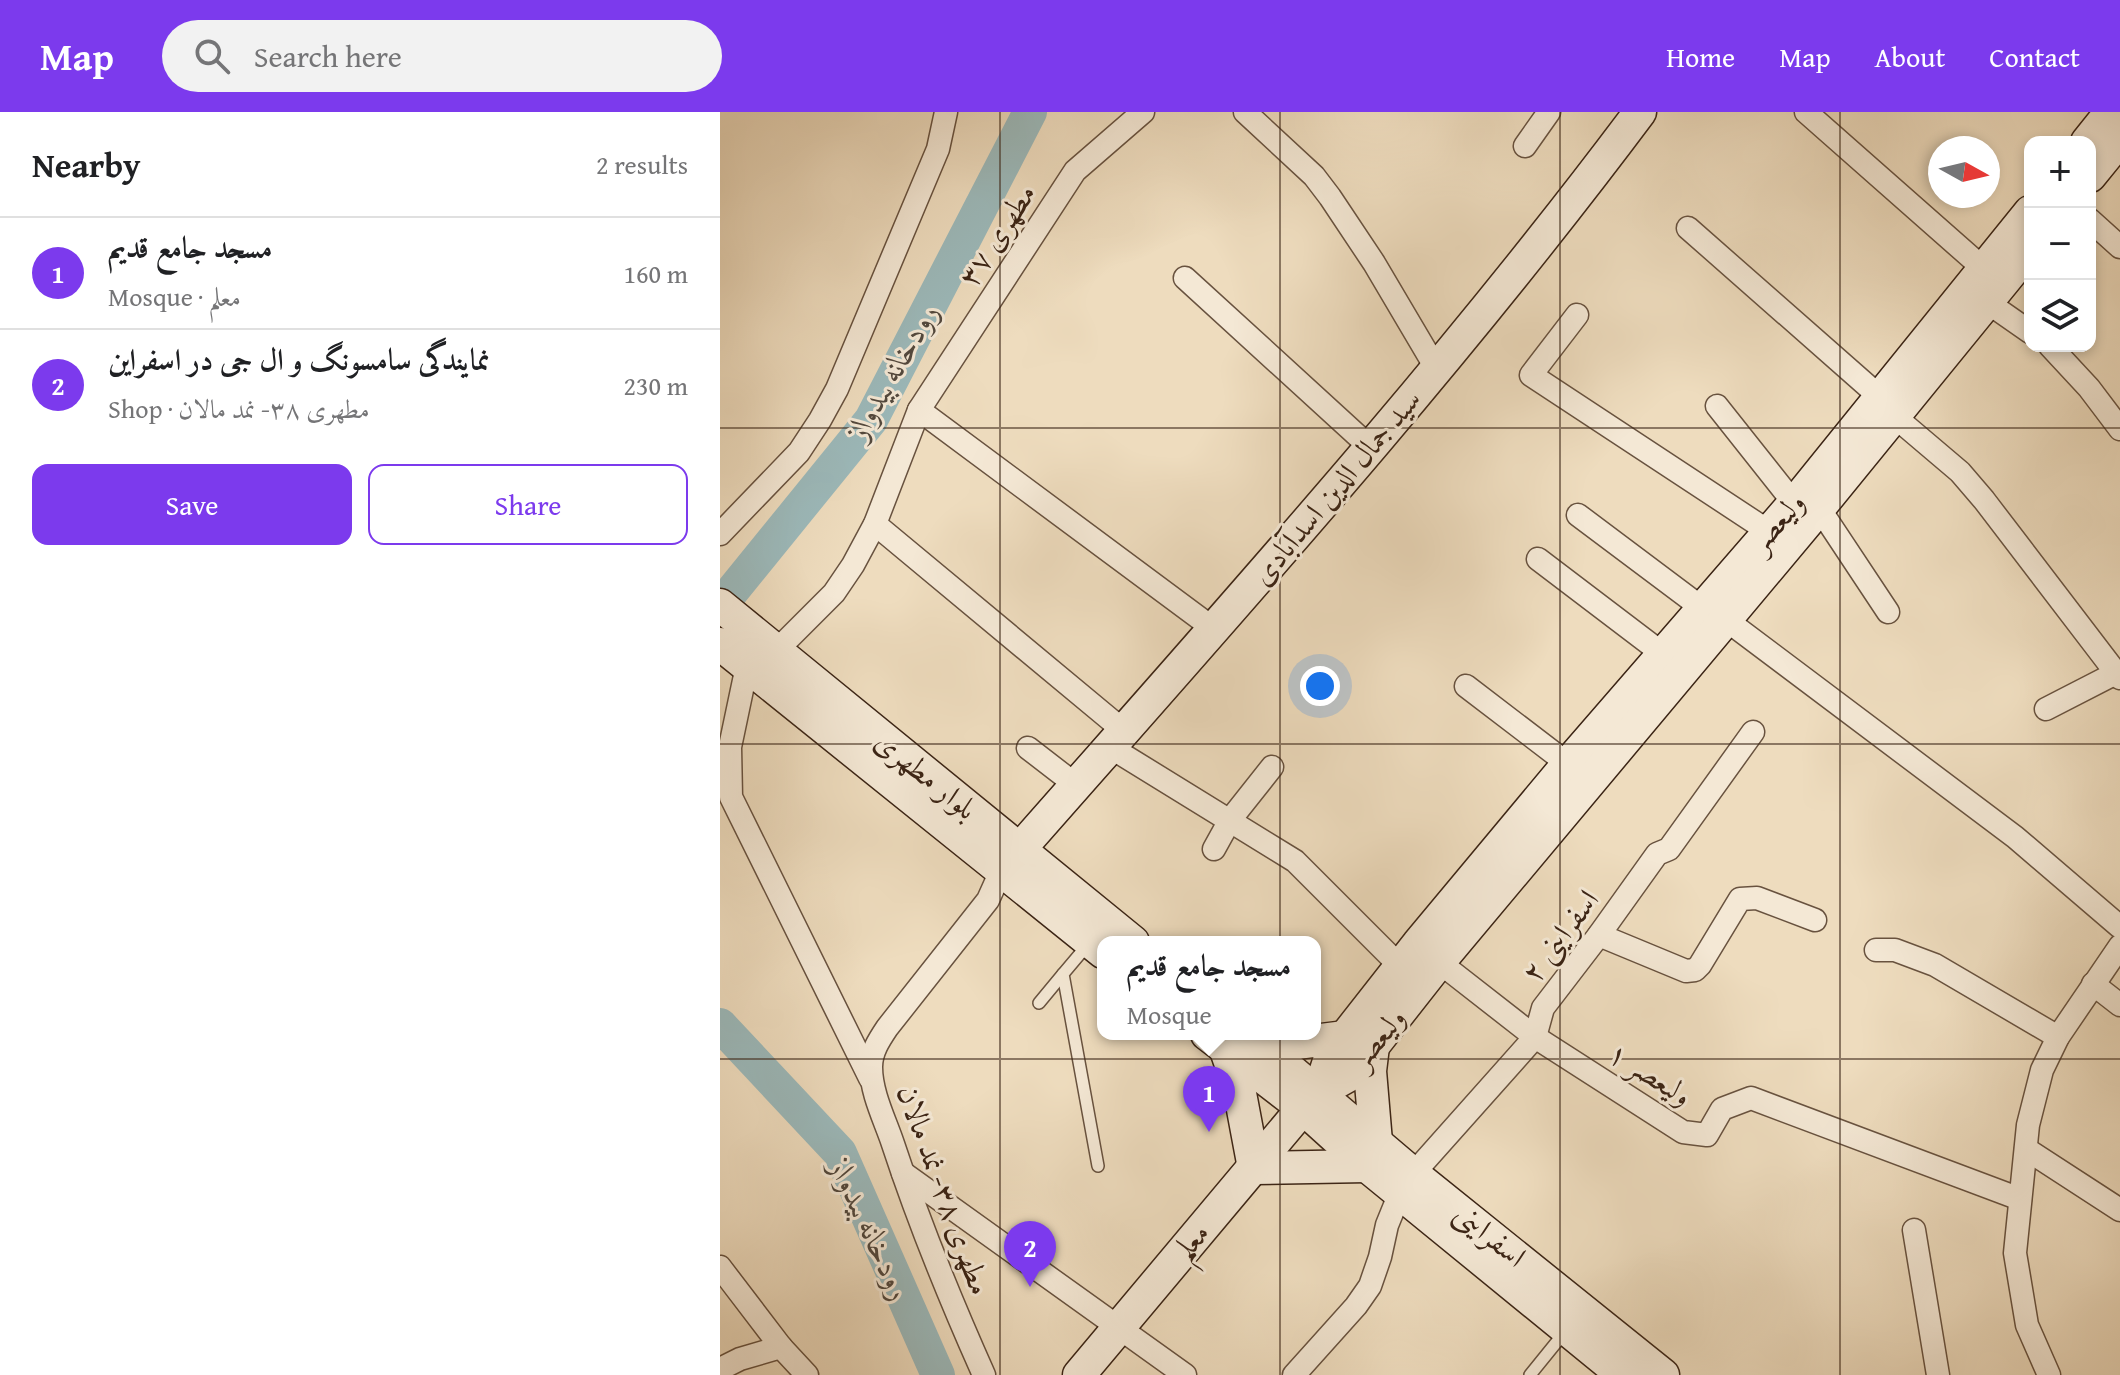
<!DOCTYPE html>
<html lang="en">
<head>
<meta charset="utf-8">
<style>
	body { margin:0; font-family:"Gentium Book Plus",Amiri,serif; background:#f2f2f2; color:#202124 }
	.controls { position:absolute; right:24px; top:24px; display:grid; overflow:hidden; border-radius:16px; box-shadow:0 4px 12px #0003 }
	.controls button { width:72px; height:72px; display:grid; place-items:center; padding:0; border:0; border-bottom:2px solid #e0e0e0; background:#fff; color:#202124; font:40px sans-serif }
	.compass { position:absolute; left:1208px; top:24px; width:72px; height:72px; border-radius:50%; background:#fff; box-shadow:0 4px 12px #0003; rotate:98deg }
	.you { position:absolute; left:600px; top:574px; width:28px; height:28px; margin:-20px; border:6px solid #fff; border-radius:50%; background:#1a73e8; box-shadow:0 0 0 12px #1a73e833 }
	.badge { display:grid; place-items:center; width:52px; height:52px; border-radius:50%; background:#7c3aed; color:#fff; font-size:26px; font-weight:700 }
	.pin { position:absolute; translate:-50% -66px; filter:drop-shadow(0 2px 4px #0008) }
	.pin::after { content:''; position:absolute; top:42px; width:28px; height:24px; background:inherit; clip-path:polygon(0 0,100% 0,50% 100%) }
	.popup { position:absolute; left:377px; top:824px; width:224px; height:104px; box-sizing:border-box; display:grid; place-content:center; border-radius:16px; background:#fff; filter:drop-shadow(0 2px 6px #0005); font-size:26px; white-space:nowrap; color:#757577 }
	.popup b { font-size:30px; color:#202124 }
	.popup::after { content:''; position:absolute; left:50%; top:100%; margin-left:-16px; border:16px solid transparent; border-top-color:#fff }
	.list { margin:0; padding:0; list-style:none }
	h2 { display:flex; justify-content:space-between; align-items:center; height:104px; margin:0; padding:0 32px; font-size:34px }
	h2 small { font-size:26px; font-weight:400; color:#757577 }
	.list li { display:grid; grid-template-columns:52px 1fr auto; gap:24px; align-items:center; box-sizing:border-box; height:112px; padding:0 32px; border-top:2px solid #e0e0e0 }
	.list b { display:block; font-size:30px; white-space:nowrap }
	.list p { margin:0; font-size:26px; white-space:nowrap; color:#757577 }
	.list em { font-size:26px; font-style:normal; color:#757577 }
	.actions { display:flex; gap:16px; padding:24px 32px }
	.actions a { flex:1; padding:18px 0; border:2px solid #7c3aed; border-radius:16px; text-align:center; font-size:28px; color:#7c3aed }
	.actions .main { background:#7c3aed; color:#fff }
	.icon { flex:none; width:44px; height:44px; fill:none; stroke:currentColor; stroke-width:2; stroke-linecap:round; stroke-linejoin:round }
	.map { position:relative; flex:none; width:1400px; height:1263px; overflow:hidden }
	header { display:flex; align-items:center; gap:48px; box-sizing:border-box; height:112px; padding:0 40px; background:#7c3aed; color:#fff }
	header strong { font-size:38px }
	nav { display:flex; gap:44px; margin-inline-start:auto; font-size:28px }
	.search { width:560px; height:72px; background:#f2f2f2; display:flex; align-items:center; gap:20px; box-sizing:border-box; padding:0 28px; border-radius:44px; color:#757577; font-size:30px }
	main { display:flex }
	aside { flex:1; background:#fff }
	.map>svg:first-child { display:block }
</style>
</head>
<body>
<header>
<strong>Map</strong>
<div class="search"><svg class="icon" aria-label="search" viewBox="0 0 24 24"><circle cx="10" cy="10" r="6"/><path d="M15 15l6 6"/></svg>Search here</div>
<nav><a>Home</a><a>Map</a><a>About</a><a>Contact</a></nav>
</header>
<main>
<aside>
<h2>Nearby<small>2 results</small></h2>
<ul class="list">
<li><span class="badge">1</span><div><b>مسجد جامع قدیم</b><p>Mosque · معلم</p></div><em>160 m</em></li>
<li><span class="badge">2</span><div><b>نمایندگی سامسونگ و ال جی در اسفراین</b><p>Shop · مطهری ۳۸- نمد مالان</p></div><em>230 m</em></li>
</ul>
<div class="actions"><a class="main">Save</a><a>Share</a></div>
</aside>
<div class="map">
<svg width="1400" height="1263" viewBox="0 0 1400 1263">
	<rect width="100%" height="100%" fill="#eedcbe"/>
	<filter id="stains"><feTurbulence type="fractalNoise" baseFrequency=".0025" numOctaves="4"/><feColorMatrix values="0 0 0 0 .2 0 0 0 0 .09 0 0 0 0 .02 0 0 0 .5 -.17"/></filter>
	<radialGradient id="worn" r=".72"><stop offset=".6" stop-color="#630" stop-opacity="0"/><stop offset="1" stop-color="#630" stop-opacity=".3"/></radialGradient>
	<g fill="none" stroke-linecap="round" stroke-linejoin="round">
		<!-- river -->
		<g stroke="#9cb9ba" stroke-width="34">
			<path d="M0 494 151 308 310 0"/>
			<path d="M0 913 120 1041 218 1263"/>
		</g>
		<!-- lane casing -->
		<g stroke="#68523f" stroke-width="14">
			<g id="lane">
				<path d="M370 830 343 862 378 1054"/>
				<path d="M319 891 343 862"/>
				<path d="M810 1263 844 1221"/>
			</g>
		</g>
		<!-- street casing -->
		<g stroke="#68523f" stroke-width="25">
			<g id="street">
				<path d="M525 0 594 64 610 85 654 151 716 256"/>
				<path d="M1086 0 1264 157"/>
				<path d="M805 34 829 0"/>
				<path d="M1370 108 1400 135"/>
				<path d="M968 116 1160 285"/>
				<path d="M465 166 651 336"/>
				<path d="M1267 190 1310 220"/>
				<path d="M857 203 811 263 1048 419"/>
				<path d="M1330 234 1369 276 1400 317"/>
				<path d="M997 294 1074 391"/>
				<path d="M199 298 494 517"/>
				<path d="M1174 304 1240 360 1264 388 1400 566"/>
				<path d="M1099 396 1168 500"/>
				<path d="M858 403 982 496"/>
				<path d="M155 412 404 619"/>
				<path d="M0 422 79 340 100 308 117 277 218 37 226 0"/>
				<path d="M818 447 943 542"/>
				<path d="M1005 507 1295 725 1400 815"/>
				<path d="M55 540 114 481 133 453 155 412 199 298 355 59 423 0"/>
				<path d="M27 554 10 635 11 685 150 966"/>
				<path d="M746 574 848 652"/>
				<path d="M1326 597 1400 559"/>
				<path d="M390 635 575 749 681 855"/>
				<path d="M308 636 356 673"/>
				<path d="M494 737 510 708 552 655"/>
				<path d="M879 823 966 859 975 858 980 853 1020 787 1037 786 1095 808"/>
				<path d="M1156 838H1175L1215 853 1338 925"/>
				<path d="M719 850 815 925 963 1020 987 1023 1002 997 1031 986 1300 1087"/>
				<path d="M1373 872 1400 893"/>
				<path d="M1306 1037 1400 1098"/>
				<path d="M183 1061 465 1263"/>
				<path d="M693 1062 815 925 823 896 879 823 937 742 949 737 1033 620"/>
				<path d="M1194 1118 1218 1263"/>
				<path d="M0 1155 61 1235 87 1263"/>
				<path d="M0 1257 20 1247 61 1235"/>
				<path d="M264 1263C230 1187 199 1111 173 1032 165 1008 151 981 151 955 151 940 159 928 167 916L268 788 281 759"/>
				<path d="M574 1263 636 1194 650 1174 660 1145 667 1113 680 1081"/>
				<path d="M1329 1263 1307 1213 1295 1141 1308 1013 1322 958 1338 925 1400 834"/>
			</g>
		</g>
		<!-- secondary casing -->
		<g stroke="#3b2415" stroke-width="35">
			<g id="secondary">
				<path d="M1367 30 1391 0"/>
				<path d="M1370 64 1400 27"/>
				<path d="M0 493 413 830"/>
				<path d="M0 532 383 840"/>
				<path d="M299 738C511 497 727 258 920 0"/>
				<path d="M487 922 583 996 647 1054 903 1263"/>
				<path d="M528 922 693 1062 943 1263"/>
				<path d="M653 934 650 959 656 1030"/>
				<path d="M544 935 625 925"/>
				<path d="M506 938 519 976 534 1056"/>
				<path d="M599 980 611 943 698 832 848 652 1083 381 1310 100"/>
				<path d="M534 1056 647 1054"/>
				<path d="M359 1263 583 996 599 980 631 962 719 850 1099 396 1310 137"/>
			</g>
		</g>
		<!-- lane -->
		<use href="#lane" stroke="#f4e8d5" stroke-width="11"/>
		<!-- street -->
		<use href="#street" stroke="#f4e8d5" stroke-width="22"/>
		<!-- secondary -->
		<use href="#secondary" stroke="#f4e8d5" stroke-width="32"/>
	</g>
	<!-- grid -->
	<path fill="none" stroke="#3b2415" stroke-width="2" stroke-opacity="0.55" d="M280 0V1263M560 0V1263M840 0V1263M1120 0V1263M0 316H1400M0 632H1400M0 947H1400"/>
	<g text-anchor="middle" stroke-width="6" stroke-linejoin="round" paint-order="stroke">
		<!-- street labels -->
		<g font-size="30" fill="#3b2415" stroke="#f4e8d5">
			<text transform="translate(277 123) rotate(-57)" y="10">مطهری ۳۷</text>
			<text transform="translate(616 375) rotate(-50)" y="10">سید جمال الدین اسدآبادی</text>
			<text transform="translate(1057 410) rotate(-49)" y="10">ولیعصر</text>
			<text transform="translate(206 663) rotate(39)" y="10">بلوار مطهری</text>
			<text transform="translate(840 824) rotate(-53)" y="10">اسفراینی ۲</text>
			<text transform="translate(658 926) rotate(-51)" y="10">ولیعصر</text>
			<text transform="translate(930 962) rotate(32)" y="10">ولیعصر ۱</text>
			<text transform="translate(224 1078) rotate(70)" y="10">مطهری ۳۸- نمد مالان</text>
			<text transform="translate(770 1123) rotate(39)" y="10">اسفراینی</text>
			<text transform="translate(471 1129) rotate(-49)" y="10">معلم</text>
		</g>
		<!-- water labels -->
		<g font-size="32" font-style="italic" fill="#53493e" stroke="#f4e8d5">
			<text transform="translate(172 259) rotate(-60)" y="11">رودخانه بیدواز</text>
			<text transform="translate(151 1117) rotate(65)" y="11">رودخانه بیدواز</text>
		</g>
	</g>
	<rect width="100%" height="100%" filter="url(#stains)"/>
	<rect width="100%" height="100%" fill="url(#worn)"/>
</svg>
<div class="controls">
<button>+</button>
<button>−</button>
<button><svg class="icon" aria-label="layers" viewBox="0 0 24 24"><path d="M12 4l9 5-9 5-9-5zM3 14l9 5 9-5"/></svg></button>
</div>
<svg class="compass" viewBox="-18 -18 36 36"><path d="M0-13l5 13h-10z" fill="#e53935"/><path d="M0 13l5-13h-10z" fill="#757577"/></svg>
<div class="you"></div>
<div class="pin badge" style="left:489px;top:1020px">1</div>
<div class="popup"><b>مسجد جامع قدیم</b>Mosque</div>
<div class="pin badge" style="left:310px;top:1175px">2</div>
</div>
</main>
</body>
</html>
